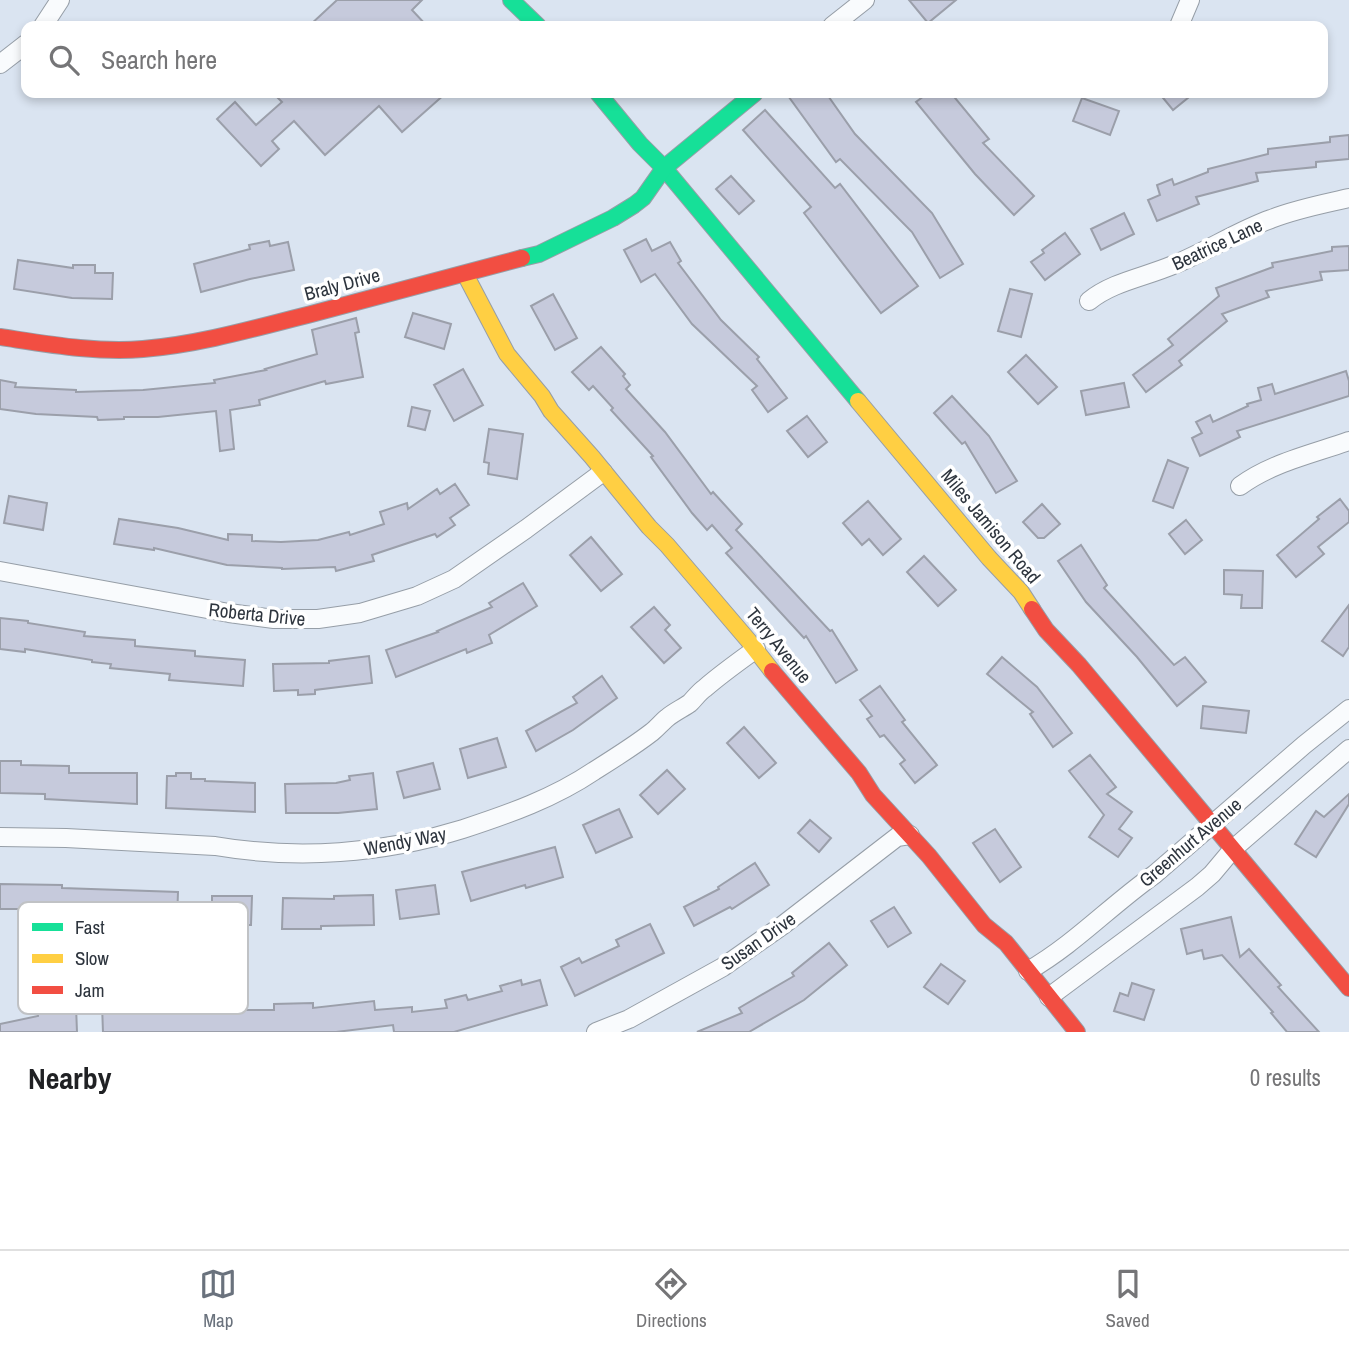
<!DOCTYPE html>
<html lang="en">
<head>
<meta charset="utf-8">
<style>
	body { margin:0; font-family:"Archivo Narrow",sans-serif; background:#f2f2f2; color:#202124 }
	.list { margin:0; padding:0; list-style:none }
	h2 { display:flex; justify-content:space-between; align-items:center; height:91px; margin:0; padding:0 28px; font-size:30px }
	h2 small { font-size:23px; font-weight:400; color:#757577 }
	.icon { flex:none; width:38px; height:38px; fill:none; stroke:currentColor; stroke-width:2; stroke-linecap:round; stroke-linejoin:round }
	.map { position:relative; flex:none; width:1349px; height:1032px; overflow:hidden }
	.search { position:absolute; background:#fff; box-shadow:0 4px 10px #0003; left:21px; right:21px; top:21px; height:77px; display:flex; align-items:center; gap:18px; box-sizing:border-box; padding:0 24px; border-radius:14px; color:#757577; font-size:26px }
	.sheet { height:217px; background:#fff }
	nav { display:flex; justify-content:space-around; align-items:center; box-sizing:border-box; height:98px; border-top:2px solid #e0e0e0; background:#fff; font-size:19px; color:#757577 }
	nav a { display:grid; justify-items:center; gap:4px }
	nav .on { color:#6a727d }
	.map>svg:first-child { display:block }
</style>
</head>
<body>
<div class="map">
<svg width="1349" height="1032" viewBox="0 0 1349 1032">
	<rect width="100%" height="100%" fill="#dae4f1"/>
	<!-- building -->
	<g fill="#c6cadc" stroke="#9b9faa" stroke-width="2">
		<path d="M337 0H422L412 10 427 26H309Z"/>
		<path d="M909 0H956L928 23Z"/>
		<path d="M273 93H446L402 132 379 106 325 155 294 121 272 141 279 149 261 166 217 119 235 102 256 125 282 102Z"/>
		<path d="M786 93H826L855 134 932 213 963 264 940 278 912 232 840 159 836 162Z"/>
		<path d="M928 93H951L989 139 983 143 1034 196 1014 215 975 174 916 102Z"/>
		<path d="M1159 93H1194L1173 110Z"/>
		<path d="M1082 98 1119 111 1110 135 1073 121Z"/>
		<path d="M765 110 835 188 840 184 918 286 881 313 804 213 811 207 743 130Z"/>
		<path d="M1349 135V159L1316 162V167L1256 173 1258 181 1196 197 1199 204 1157 221 1148 200 1160 195 1157 185 1172 179 1174 185 1208 172V169L1268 154V149L1330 142V137Z"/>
		<path d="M731 176 754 201 739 214 716 189Z"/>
		<path d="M1124 213 1134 234 1101 250 1091 229Z"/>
		<path d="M1065 233 1080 254 1045 280 1031 262 1044 253 1042 250Z"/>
		<path d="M646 239 652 251 670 242 681 261 678 263 721 320 759 357 757 359 787 398 768 412 752 390 757 386 692 324 655 274 641 282 624 250Z"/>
		<path d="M269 241 270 246 288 242 294 270 250 279 201 292 194 264 250 249 249 245Z"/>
		<path d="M1349 246V270L1320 272 1322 280 1266 291 1269 297 1222 314 1227 321 1179 361 1182 365 1146 392 1133 375 1173 345 1168 339 1219 296 1216 288 1273 267 1272 263 1332 251V247Z"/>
		<path d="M18 260 73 268V265H95V273H113L112 299 72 298 14 289Z"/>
		<path d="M1010 289 1032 294 1021 337 998 331Z"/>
		<path d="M553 294 577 338 555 350 531 306Z"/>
		<path d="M413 313 451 324 444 349 405 337Z"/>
		<path d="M356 318 359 332 355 333 363 377 326 384 325 381 259 400 260 405 230 410 234 449 220 451 216 411 158 417H124V419L98 420 97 417 36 414 0 409V380L16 383 15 387 76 390V392L143 390 215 383 214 380 266 370 265 369 317 354 312 330Z"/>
		<path d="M601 347 625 374 623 376 630 385 626 389 665 432 711 494 713 492 742 524 736 530 830 631 832 630 857 670 836 683 806 636 804 638 726 553 732 548 712 525 707 530 692 513 651 457 653 456 611 410 613 408 593 386 589 390 572 372Z"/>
		<path d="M1026 355 1057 387 1038 404 1008 372Z"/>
		<path d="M463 369 483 405 454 421 434 385Z"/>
		<path d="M1346 371 1349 381V396L1237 431 1240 437 1200 456 1192 438 1202 433 1196 422 1210 415 1213 422 1248 406 1247 404 1261 400 1258 388 1272 384 1275 394Z"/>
		<path d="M1124 383 1129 407 1086 415 1081 391Z"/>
		<path d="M952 396 989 436 1017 481 996 493 965 442 962 444 934 413Z"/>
		<path d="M412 407 430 411 425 430 408 426Z"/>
		<path d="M807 416 827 442 808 457 787 431Z"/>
		<path d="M489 429 523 434 517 479 488 474 489 463 484 462Z"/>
		<path d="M1168 460 1188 468 1173 508 1153 501Z"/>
		<path d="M455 484 469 505 450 518 455 525 437 537 435 534 372 555 374 561 336 571 335 567 282 569V568L227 565 154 548V550L114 544 119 519 178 528 228 540V534L252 535V541L281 542 318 540 349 532 350 535 384 524 380 512 407 503 408 509 437 489 440 494Z"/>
		<path d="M9 496 47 503 43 530 4 523Z"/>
		<path d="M1340 499 1349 511V522L1318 547 1324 554 1296 577 1277 555 1319 519 1317 517Z"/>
		<path d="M868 501 901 539 883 555 869 539 862 545 843 523Z"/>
		<path d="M1042 504 1060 524 1044 538H1038L1023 522Z"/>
		<path d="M1186 520 1202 540 1185 554 1169 534Z"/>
		<path d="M591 537 622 574 601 591 570 555Z"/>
		<path d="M1081 545 1107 585 1104 588 1174 665 1185 657 1206 682 1177 706 1137 657 1086 602 1058 561Z"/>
		<path d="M924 556 956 590 938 606 907 572Z"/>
		<path d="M1224 570 1263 571 1262 608H1241L1242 595 1224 594Z"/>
		<path d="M523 583 537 606 489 635 492 643 467 653 466 649 396 677 386 650 438 632 437 631 492 607 489 603Z"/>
		<path d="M1349 605V647L1343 656 1322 641Z"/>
		<path d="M654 607 670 625 665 630 681 648 664 663 631 627Z"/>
		<path d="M0 618 28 621V623L85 632 84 636 135 640V646L195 651V656L245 660 243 686 169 680 170 674 110 668 111 664 92 662V660L25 649V652L0 649Z"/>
		<path d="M369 656 372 683 315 690V694L298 695V690L274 691 273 664 329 663V661Z"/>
		<path d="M1002 657 1037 687 1072 733 1053 747 1030 714 1033 712 987 674Z"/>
		<path d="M602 676 617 698 573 730 536 751 526 731 577 703 573 697Z"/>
		<path d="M880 686 905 720 902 722 937 765 915 783 900 764 905 760 884 735 880 737 867 719 872 716 860 700Z"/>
		<path d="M1203 706 1249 711 1246 733 1201 728Z"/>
		<path d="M744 727 776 763 759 778 727 743Z"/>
		<path d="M497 738 506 767 468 778 460 749Z"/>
		<path d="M1090 755 1116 787 1107 794 1132 812 1119 829 1132 838 1118 857 1089 837 1104 815 1069 771Z"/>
		<path d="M0 761H21V765L69 766V773H137V804L45 799V794L0 793Z"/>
		<path d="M433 763 440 789 404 798 397 772Z"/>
		<path d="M667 770 685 789 658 814 640 795Z"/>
		<path d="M176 773H191V779H205V781L255 783V812L166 808 167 776H176Z"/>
		<path d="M373 773 377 809 338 813H286L285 784 336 783 350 780 349 776Z"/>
		<path d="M1349 794V804L1316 857 1295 844 1316 811 1324 817Z"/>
		<path d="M619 809 632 837 596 853 583 825Z"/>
		<path d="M810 820 831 838 819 852 798 833Z"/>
		<path d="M995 829 1021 867 1000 882 973 843Z"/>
		<path d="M555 847 563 877 526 888 525 885 471 901 462 872Z"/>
		<path d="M755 863 769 885 732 909 730 907 694 926 684 907 719 889 718 887Z"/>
		<path d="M0 884 62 885V888L178 892 177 920 125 919V925L97 924V920L22 917V909H0Z"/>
		<path d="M435 885 439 914 400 919 396 890Z"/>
		<path d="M373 895 374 925 321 926V929H282L283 898 334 899V896Z"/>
		<path d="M212 896H252L251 925H212Z"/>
		<path d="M894 907 911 933 888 947 871 921Z"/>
		<path d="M1231 917 1240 957 1249 949 1281 985 1278 987 1319 1032H1287L1271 1013 1273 1012 1222 955 1204 959 1202 950 1187 954 1181 929Z"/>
		<path d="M650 924 664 953 575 996 561 967 579 958 582 963 619 946 616 940Z"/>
		<path d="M829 943 847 965 804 1000 749 1032H697L742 1013 739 1008 794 976 792 973Z"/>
		<path d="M941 964 965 981 948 1004 924 987Z"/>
		<path d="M521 980 522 985 540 980 547 1005 454 1032H394L393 1025 336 1032H103L102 1005H126V1009H141L197 1007V1012L230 1011V1005H243V1010H274V1004L313 1003V1008L374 1001 375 1010 412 1007V1012L447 1008 445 1000 466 995 468 1000 502 991 500 986Z"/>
		<path d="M1132 983 1154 990 1144 1020 1114 1011 1120 993 1128 996Z"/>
		<path d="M76 1006 77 1032H0V1024L38 1016V1012H52L51 1007Z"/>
	</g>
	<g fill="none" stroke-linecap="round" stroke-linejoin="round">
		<!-- street casing -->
		<g stroke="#969ea7" stroke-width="20">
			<g id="street">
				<path d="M43 26 60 0"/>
				<path d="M832 26 865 0"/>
				<path d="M1179 26 1190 0"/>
				<path d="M0 64 26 44"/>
				<path d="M1089 301C1112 282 1145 277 1173 265 1206 252 1237 231 1271 219 1296 209 1323 204 1349 198"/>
				<path d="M1240 486C1271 463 1312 454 1349 441"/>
				<path d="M0 571 229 613 274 619H318L360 613 417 596 454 579 526 529 603 472"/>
				<path d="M0 837 66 838 215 846C297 860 383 854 463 829 509 814 554 798 594 771 613 759 634 746 652 732 657 728 662 722 667 718 674 712 683 708 690 703 695 698 699 692 705 688 721 674 738 662 756 649"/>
				<path d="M1028 971C1075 944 1111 905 1155 874L1304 745 1349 709"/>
				<path d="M1049 997 1197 887 1212 874 1233 849 1349 749"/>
				<path d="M596 1032 629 1019 723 967 783 925 897 837 910 835"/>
			</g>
		</g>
		<!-- fast casing -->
		<g stroke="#969ea7" stroke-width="18">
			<g id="fast">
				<path d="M511 0 538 26"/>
				<path d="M598 93 640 144 664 168 858 401"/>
				<path d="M522 258 539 254 613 218 634 205 643 198 664 168 755 93"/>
			</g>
		</g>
		<!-- slow casing -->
		<g stroke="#969ea7" stroke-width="18">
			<g id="slow">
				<path d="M465 274 507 354 542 396 551 411 592 457 649 527 667 545 748 640 772 671"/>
				<path d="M858 401 989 558 1021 592 1032 609"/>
			</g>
		</g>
		<!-- jam casing -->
		<g stroke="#969ea7" stroke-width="18">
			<g id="jam">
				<path d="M0 337C47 344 96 353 143 349 202 344 259 327 315 313 384 295 453 277 522 258"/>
				<path d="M1032 609 1046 630 1079 665 1349 988"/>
				<path d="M772 671 859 773 873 795 929 856 984 925 1006 943 1077 1032"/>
			</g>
		</g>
		<!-- street -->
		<use href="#street" stroke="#f9fbfd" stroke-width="18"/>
		<!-- fast -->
		<use href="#fast" stroke="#16e098" stroke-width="16"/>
		<!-- slow -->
		<use href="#slow" stroke="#ffcf43" stroke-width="16"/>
		<!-- jam -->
		<use href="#jam" stroke="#f24e42" stroke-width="16"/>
	</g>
	<g text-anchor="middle" stroke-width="7" stroke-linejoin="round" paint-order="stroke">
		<!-- street labels -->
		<g font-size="19" fill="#2e353e" stroke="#fff">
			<text transform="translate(1217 244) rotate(-25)" y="7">Beatrice Lane</text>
			<text transform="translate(342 284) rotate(-15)" y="7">Braly Drive</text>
			<text transform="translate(991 526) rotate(50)" y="7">Miles Jamison Road</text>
			<text transform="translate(257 614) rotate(6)" y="7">Roberta Drive</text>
			<text transform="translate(779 645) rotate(51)" y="7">Terry Avenue</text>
			<text transform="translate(405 841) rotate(-11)" y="7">Wendy Way</text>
			<text transform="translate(1190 842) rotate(-40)" y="7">Greenhurt Avenue</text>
			<text transform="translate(758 941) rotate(-35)" y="7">Susan Drive</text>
		</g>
	</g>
	<!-- legend -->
	<rect x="18" y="902" width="230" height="112" rx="10" fill="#fff" stroke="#c0c2c5" stroke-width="2"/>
	<rect x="32" y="923" width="31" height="8" fill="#16e098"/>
	<rect x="32" y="954" width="31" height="9" fill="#ffcf43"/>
	<rect x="32" y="986" width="31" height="8" fill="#f24e42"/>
	<g font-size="19" fill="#2e353e">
		<text x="75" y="934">Fast</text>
		<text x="75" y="965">Slow</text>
		<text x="75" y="997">Jam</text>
	</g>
</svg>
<div class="search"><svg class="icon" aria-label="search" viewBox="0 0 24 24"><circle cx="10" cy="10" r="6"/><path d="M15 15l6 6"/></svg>Search here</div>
</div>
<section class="sheet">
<h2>Nearby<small>0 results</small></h2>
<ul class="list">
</ul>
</section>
<nav>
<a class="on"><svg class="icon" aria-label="map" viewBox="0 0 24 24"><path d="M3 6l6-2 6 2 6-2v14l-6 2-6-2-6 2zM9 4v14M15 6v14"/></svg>Map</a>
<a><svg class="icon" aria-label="directions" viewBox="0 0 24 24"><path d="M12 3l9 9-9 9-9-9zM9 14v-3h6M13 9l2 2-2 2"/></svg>Directions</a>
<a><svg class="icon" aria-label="saved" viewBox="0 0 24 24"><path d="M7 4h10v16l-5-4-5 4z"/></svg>Saved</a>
</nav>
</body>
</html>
